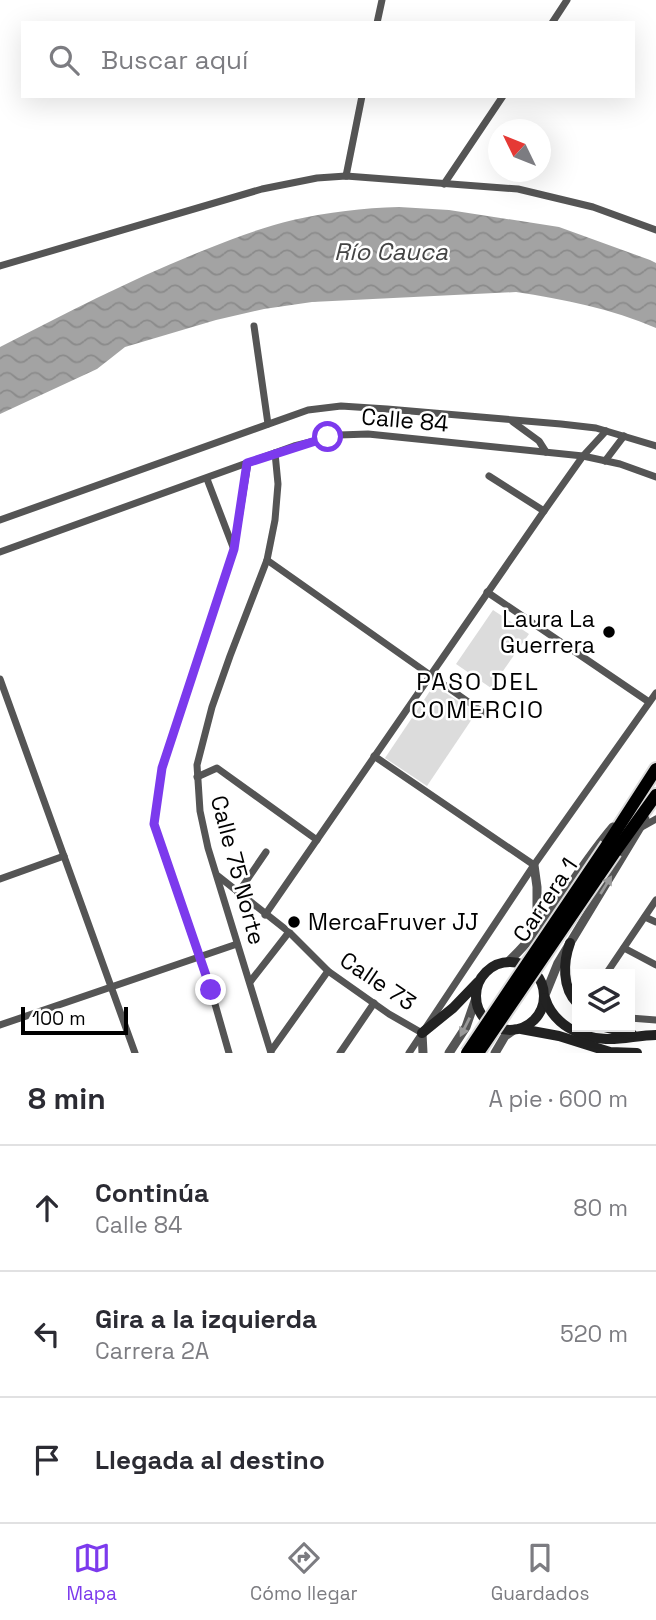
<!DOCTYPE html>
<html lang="es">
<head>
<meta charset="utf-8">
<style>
	body { margin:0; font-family:"Space Grotesk",sans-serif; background:#f2f2f3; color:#2b2b33 }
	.controls { position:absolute; right:21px; bottom:21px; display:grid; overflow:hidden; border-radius:0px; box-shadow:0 7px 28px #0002 }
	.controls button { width:63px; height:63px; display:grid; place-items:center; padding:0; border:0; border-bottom:2px solid #e1e1e2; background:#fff; color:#2b2b33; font:35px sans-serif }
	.compass { position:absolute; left:488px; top:119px; width:63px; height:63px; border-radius:50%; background:#fff; box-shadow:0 7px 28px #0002; rotate:313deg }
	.scale { position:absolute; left:21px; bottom:18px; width:107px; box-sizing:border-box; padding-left:7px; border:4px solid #000; border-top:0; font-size:19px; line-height:24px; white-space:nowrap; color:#000; -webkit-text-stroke:5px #fff; paint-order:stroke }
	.stop { position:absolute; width:21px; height:21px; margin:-16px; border:5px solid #7c3aed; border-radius:50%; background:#fff }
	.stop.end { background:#7c3aed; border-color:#fff; box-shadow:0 2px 7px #0008 }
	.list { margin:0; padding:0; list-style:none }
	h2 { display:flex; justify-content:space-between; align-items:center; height:91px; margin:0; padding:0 28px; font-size:30px }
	h2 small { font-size:23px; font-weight:400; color:#7c7c81 }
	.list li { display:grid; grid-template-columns:46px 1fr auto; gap:21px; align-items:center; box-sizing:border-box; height:126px; padding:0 28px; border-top:2px solid #e1e1e2 }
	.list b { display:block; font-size:26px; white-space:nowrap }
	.list p { margin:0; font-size:23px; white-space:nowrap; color:#7c7c81 }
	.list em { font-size:23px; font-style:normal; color:#7c7c81 }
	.icon { flex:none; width:38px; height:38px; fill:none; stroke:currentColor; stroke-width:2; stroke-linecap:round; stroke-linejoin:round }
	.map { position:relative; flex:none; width:656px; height:1053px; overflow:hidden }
	.search { position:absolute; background:#fff; box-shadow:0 7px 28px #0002; left:21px; right:21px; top:21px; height:77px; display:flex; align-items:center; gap:18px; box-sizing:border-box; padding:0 24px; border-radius:0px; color:#7c7c81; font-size:26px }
	.sheet { height:469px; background:#fff }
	nav { display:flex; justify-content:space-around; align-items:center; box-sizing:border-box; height:98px; border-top:2px solid #e1e1e2; background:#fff; font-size:19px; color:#7c7c81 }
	nav a { display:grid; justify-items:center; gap:4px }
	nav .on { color:#7c3aed }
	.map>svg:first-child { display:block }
</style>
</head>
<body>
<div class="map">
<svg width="656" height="1053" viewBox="0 0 656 1053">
	<defs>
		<pattern id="water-waves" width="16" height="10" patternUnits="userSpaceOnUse" patternTransform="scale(1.75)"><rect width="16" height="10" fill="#a3a3a3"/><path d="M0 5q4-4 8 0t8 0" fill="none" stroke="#8b8b8b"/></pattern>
	</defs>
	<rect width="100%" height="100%" fill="#fff"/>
	<!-- pitch -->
	<g fill="#dcdcdc">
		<path d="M493 610 529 634 491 688 456 664Z"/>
		<path d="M434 685 476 713 427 786 385 758Z"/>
	</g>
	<!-- water -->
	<path fill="url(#water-waves)" d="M399 207 449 210 559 227 650 260 656 263V328C612 309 563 299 516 292L312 302 264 309 216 320 125 347 97 369 0 414V347C68 312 136 277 207 249 235 238 263 227 293 220 328 212 363 208 399 207Z"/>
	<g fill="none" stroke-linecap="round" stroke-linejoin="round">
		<!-- trunk casing -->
		<g stroke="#dbdbdb" stroke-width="16">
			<g id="trunk">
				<path d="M607 845 656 769"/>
				<path d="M615 852 656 795"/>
			</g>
		</g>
		<!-- minor -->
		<g stroke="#555" stroke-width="7">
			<path d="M377 23 382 0"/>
			<path d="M552 23 567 0"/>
			<path d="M346 176 362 96"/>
			<path d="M444 184 503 96"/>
			<path d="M0 266 262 189 317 178 346 176 518 189 593 207 656 230"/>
			<path d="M254 326 268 424"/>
			<path d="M513 422 539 441 546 452"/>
			<path d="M605 461 624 436"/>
			<path d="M489 476 544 511"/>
			<path d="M207 479 233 547"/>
			<path d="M0 520 308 410 341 406 387 409 561 424 596 428 656 446"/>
			<path d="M0 552 294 446 339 435 368 434 583 456 620 464 656 477"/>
			<path d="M267 560 484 713"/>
			<path d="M487 592 649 702"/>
			<path d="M0 679 135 1053"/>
			<path d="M374 756 534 865"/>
			<path d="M197 777 217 768 317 840"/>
			<path d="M640 828 656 819"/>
			<path d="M218 876 289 932 328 971 389 1014 422 1033"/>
			<path d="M0 879 64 856"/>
			<path d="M238 893 266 852"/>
			<path d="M265 915 544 511 583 456 606 431"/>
			<path d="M645 917 656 922"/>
			<path d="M624 948 656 965"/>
			<path d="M606 974 656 900"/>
			<path d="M250 982 289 932"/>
			<path d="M630 1018 656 1020"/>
			<path d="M0 1025 237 944"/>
			<path d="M271 1051 328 971"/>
			<path d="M229 1053 211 990 154 824 162 768 234 549 248 463"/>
			<path d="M271 1053 208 848 200 811 197 765 212 707 230 656 267 560 275 520 278 484 275 453"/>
			<path d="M340 1053 374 1003"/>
			<path d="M409 1053 534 865 656 693"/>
		</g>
		<!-- tertiary -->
		<g stroke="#555" stroke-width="9">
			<path d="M534 865 537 887V929"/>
			<path d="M509 961C550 923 576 870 613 827"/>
			<path d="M545 995 558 963 645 819"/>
			<path d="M422 1033 423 1053"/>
			<path d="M449 1053 466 1027 476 998"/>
			<path d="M495 1053 505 1036 515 1029"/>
		</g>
		<!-- secondary -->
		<g stroke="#222" stroke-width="10">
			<path d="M570 943C563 962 562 988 577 1003"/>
			<circle cx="510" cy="996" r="34"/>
			<path d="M545 998C553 1024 580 1038 606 1039 622 1040 639 1035 656 1035"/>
			<path d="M604 1027 632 1034"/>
			<path d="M521 1029 559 1036 610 1052 637 1053"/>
			<path d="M422 1033 453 1008 478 982"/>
		</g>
		<!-- trunk -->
		<use href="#trunk" stroke="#000" stroke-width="12"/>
		<!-- trunk-bridge casing -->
		<g stroke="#dbdbdb" stroke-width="16" stroke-linecap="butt">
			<g id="trunk-bridge">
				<path d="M467 1053 607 845"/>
				<path d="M478 1053 615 852"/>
			</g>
		</g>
		<!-- trunk-bridge -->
		<use href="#trunk-bridge" stroke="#000" stroke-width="12"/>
	</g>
	<!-- one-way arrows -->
	<defs><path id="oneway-solid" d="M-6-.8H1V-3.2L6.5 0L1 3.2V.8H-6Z" transform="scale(1.75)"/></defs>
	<g fill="#999">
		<use href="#oneway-solid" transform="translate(606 885) rotate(-58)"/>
		<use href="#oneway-solid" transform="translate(465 1027) rotate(117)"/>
	</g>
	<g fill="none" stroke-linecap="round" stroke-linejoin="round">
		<!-- route -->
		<path stroke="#7c3aed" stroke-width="9" d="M211 990 154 824 162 768 234 549 247 463 328 437"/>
	</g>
	<!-- markers -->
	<g fill="#000" stroke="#fff" stroke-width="2.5">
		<circle cx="609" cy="632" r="7"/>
		<circle cx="294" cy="922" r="7"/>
	</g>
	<g text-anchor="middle" stroke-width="5" stroke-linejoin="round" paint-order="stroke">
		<!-- street labels -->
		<g font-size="23" fill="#000" stroke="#fff">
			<text transform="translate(405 420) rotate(5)" y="8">Calle 84</text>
			<text transform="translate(238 870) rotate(75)" y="8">Calle 75 Norte</text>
			<text transform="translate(545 900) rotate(-56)" y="8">Carrera 1</text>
			<text transform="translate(378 981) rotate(34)" y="8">Calle 73</text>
		</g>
		<!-- poi labels -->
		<g font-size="23" fill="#000" stroke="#fff" text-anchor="end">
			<text x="595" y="627">Laura La<tspan x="595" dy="26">Guerrera</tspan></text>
			<text x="308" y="930" text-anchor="start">MercaFruver JJ</text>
		</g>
		<!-- water labels -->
		<g font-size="24" font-style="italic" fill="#444" stroke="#fff">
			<text x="391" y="260">Río Cauca</text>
		</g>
		<!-- neighbourhood labels -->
		<g font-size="24" letter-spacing="2" fill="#000" stroke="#fff">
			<text x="478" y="690">PASO DEL<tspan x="478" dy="28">COMERCIO</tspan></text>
		</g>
	</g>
</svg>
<div class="controls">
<button><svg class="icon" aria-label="layers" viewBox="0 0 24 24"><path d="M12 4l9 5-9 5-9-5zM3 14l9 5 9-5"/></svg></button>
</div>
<svg class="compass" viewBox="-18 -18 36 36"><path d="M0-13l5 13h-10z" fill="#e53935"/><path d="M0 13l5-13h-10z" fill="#7c7c81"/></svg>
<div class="scale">100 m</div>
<div class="stop" style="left:328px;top:437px"></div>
<div class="stop end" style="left:211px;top:990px"></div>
<div class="search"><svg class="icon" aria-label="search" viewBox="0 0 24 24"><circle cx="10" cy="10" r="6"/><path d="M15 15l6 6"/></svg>Buscar aquí</div>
</div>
<section class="sheet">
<h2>8 min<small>A pie · 600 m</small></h2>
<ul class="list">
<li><svg class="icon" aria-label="ahead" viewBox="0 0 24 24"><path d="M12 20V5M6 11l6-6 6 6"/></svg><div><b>Continúa</b><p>Calle 84</p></div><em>80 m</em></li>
<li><svg class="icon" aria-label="left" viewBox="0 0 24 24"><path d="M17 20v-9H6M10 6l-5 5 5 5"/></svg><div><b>Gira a la izquierda</b><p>Carrera 2A</p></div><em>520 m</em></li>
<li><svg class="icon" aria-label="arrive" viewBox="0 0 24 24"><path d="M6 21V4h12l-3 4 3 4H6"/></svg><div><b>Llegada al destino</b></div></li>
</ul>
</section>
<nav>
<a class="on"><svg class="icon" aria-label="map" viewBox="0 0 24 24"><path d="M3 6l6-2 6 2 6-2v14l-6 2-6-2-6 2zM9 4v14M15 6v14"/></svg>Mapa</a>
<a><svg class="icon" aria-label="directions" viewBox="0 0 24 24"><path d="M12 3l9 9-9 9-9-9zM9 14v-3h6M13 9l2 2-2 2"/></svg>Cómo llegar</a>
<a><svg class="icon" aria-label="saved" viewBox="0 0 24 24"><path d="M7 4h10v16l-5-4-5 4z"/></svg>Guardados</a>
</nav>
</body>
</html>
